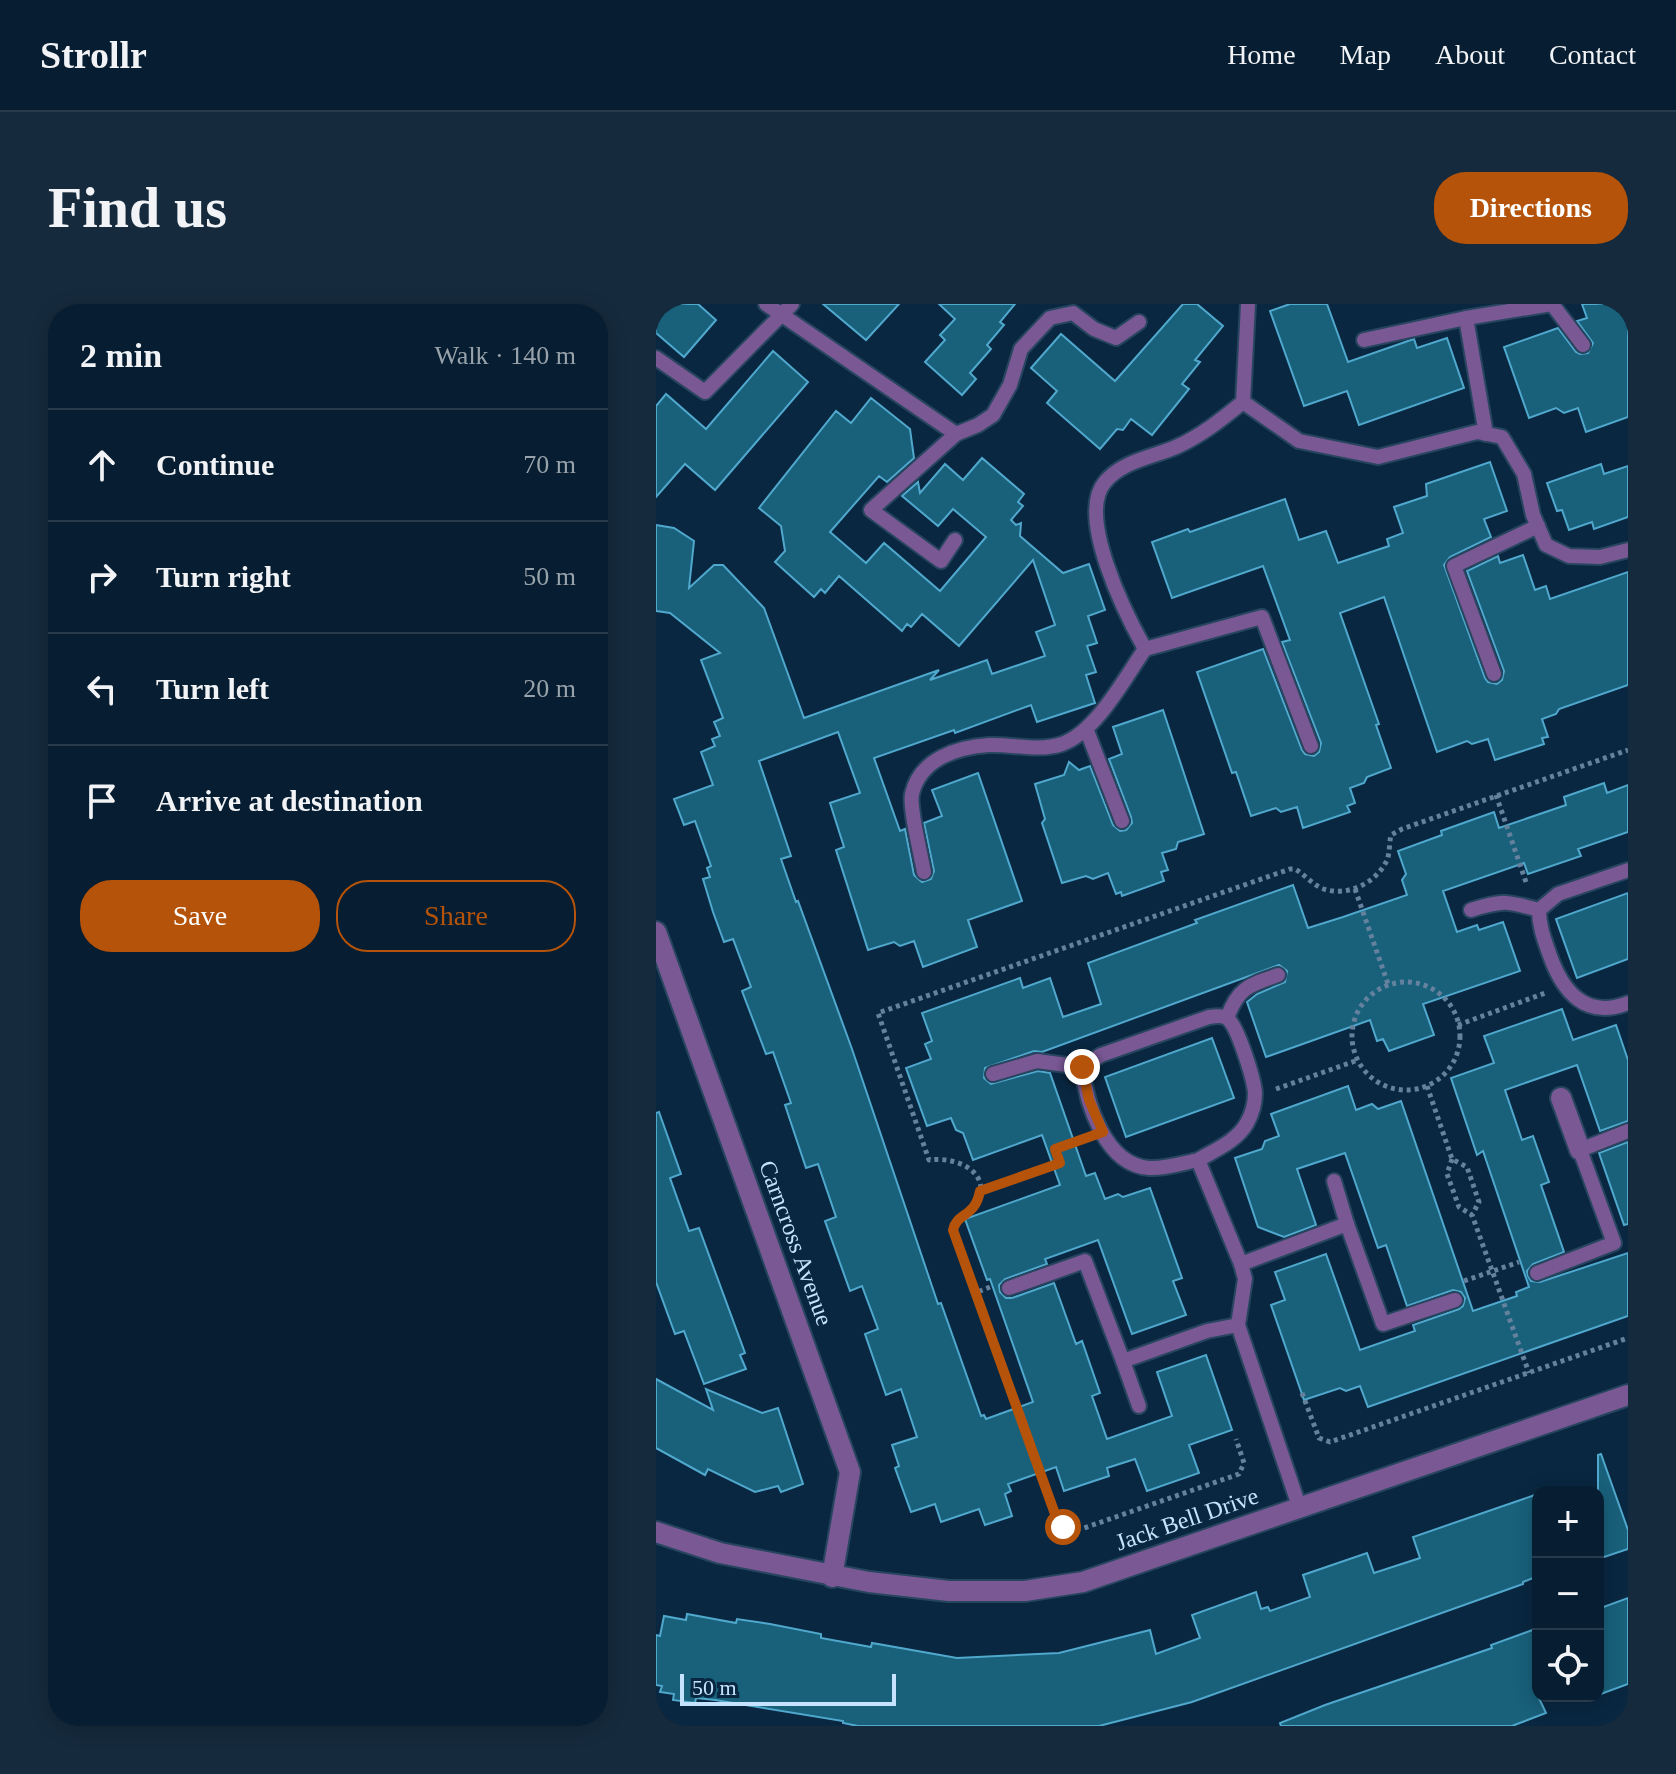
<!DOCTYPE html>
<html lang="en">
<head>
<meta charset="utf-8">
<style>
	body { margin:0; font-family:"Times New Roman",serif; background:#152a3d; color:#f1f3f6 }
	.controls { position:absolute; right:24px; bottom:24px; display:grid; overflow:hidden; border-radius:16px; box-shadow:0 4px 20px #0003 }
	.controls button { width:72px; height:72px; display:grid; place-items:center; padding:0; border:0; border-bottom:2px solid #283b4d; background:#071d31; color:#f1f3f6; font:40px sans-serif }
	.scale { position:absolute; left:24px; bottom:20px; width:216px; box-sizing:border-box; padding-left:8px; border:4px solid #c5e2ff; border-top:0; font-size:22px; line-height:28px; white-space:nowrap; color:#c5e2ff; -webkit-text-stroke:6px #092741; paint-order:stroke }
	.stop { position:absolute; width:24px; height:24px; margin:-18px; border:6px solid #b45309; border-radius:50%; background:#fff }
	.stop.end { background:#b45309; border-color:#fff; box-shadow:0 2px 8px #0008 }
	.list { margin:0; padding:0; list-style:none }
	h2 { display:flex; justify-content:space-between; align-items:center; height:104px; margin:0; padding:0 32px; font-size:34px }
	h2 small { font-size:26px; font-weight:400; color:#98a2ab }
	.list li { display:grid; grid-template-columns:52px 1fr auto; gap:24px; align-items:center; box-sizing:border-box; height:112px; padding:0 32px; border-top:2px solid #283b4d }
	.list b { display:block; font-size:30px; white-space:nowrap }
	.list em { font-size:26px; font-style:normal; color:#98a2ab }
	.actions { display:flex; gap:16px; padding:24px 32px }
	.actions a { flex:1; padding:18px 0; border:2px solid #b45309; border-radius:32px; text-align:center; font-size:28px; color:#b45309 }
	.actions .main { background:#b45309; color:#fff }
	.icon { flex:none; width:44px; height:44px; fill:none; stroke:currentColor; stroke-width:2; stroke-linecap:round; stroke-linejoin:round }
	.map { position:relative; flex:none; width:972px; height:1422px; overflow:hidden; border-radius:32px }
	header { display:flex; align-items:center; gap:48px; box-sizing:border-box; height:112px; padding:0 40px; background:#071d31; border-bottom:2px solid #283b4d }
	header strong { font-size:38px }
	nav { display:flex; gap:44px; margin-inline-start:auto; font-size:28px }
	.intro { display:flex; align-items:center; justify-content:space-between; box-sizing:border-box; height:192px; padding:0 48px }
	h1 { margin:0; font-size:56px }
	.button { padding:20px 36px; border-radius:32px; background:#b45309; color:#fff; font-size:28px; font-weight:700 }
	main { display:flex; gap:48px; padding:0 48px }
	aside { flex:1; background:#071d31; border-radius:32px; box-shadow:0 4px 20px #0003 }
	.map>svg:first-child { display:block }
</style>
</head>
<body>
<header>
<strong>Strollr</strong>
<nav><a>Home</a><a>Map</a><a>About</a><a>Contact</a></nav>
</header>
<div class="intro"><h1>Find us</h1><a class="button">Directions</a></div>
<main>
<aside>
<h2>2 min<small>Walk · 140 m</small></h2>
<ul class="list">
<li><svg class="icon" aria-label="ahead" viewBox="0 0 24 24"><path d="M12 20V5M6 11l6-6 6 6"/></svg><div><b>Continue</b></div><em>70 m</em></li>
<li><svg class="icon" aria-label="right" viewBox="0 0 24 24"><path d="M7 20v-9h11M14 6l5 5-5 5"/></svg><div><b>Turn right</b></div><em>50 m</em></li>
<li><svg class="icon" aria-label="left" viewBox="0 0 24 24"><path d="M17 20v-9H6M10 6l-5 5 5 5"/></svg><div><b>Turn left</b></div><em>20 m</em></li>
<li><svg class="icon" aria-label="arrive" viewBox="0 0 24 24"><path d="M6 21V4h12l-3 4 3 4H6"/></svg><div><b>Arrive at destination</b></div></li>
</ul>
<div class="actions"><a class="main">Save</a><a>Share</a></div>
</aside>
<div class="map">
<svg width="972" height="1422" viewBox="0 0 972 1422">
	<rect width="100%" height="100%" fill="#092741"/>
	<!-- building -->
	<g fill="#19607b" stroke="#50a8cd" stroke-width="2">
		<path d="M0 0H42L60 16 28 53 0 29Z"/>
		<path d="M167 0H243L210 36Z"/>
		<path d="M283 0H359L344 18 348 21 331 41 335 45 314 69 320 75 306 91 269 58 289 36 284 31 299 15Z"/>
		<path d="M527 0H541L567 22 539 56 544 58 526 80 533 85 496 131 475 115 467 126 461 125 444 145 391 99 401 87 375 64 405 30 459 77Z"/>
		<path d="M634 0H671L692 58 752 37 758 35 761 44 791 34 808 84 703 121 691 87 648 102 614 7Z"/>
		<path d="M926 0H972V113L930 128 922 104 908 109 900 104 873 114 848 43 902 24 920 48 924 50 932 49 937 39 921 17 931 14Z"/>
		<path d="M117 47 152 78 59 186 29 160 0 193V102L10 90 50 125Z"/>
		<path d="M215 94 254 125 258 154 231 178 223 172 174 228 210 259 228 239 284 287 330 233 297 205 282 222 246 192 262 178 264 189 289 160 307 176 326 154 368 190 362 198 367 202 355 216 360 221 365 219 364 232 407 269 433 260 449 306 432 312 441 339 431 342 440 368 430 371 439 399 381 418 375 401 299 429 298 426 218 454 244 527 249 525 258 571 266 578 275 575 278 567 268 519 286 512 276 486 322 469 366 597 312 616 321 643 267 663 258 637 244 642 238 638 212 646 180 546 188 543 174 499 204 489 182 428 103 457 135 552 125 555 140 598 142 597 196 745 282 1000 285 999 325 1112 328 1111 330 1115 377 1098 334 975 331 976 309 915 404 881 386 831 317 856 307 829 300 826 295 814 271 822 250 764 275 755 269 740 276 737 266 709 364 674 367 684 394 674 407 713 445 700 432 659 541 619 539 616 637 581 652 624 687 613 751 591 746 576 750 570 742 547 786 531 785 527 838 508 843 524 910 501 908 493 948 479 951 489 972 481V528L922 545 925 552 872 570 868 559 787 587 801 628 821 621 823 626 847 618 864 667 767 700 778 731 733 747 727 735 721 737 714 716 610 753 591 698 601 690 629 678 631 667 623 661 386 748 378 747 329 764 328 774 335 780 382 767 394 769 430 872 439 869 449 895 462 890 467 893 494 884 526 974 517 977 530 1011 476 1030 442 936 389 955 391 960 349 975 343 981 344 988 350 994H356L398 979 420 1040 426 1037 444 1089 436 1092 451 1135 516 1112 501 1068 550 1051 576 1126 533 1141 543 1169 491 1187 479 1155 451 1164 453 1172 408 1187 400 1163 352 1180 355 1187 349 1190 356 1212 329 1221 323 1205 285 1218 279 1200 255 1208 239 1164 243 1162 236 1141 261 1133 245 1085 230 1091 209 1030 222 1025 206 982 194 987 169 917 180 913 162 860 150 864 129 801 135 799 117 748 110 750 86 687 95 683 77 635 68 638 57 608 47 575 54 573 51 564 55 562 39 517 28 521 18 495 57 481 45 448 59 442 56 435 64 432 58 418 67 414 45 356 64 349 14 309 0 307V221L18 224 38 237 33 284 58 261H67L108 304 148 414 283 366 274 376 331 356 336 370 389 352 380 328 399 321 377 256 303 342 266 310 255 323 251 320 246 327 183 272 169 289 165 285 158 293 119 258 129 247 125 222 103 204 180 107 195 119Z"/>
		<path d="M834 158 851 207 828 215 835 233 794 253 788 261 829 374 832 378 841 380 846 376 848 367 811 267 842 252 844 259 867 251 879 286 890 282 894 295 972 268V381L903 405 900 410 886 415 892 433 886 434 888 440 839 456 832 435 816 440 811 437 781 448 728 293 684 309 723 420 720 421 735 464 711 473 708 479 694 484 699 499 691 502 694 508 647 524 641 503 625 508 620 504 595 512 580 468 576 469 541 368 607 345 646 446 649 450 658 452 663 448 665 439 626 338 634 336 607 262 516 294 496 238 532 225 534 228 629 195 643 236 670 227 682 259 733 242 731 235 747 229 738 203 771 192 770 180Z"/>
		<path d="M945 160 948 170 972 162V213L938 225 936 218 913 226 906 206 901 207 891 179Z"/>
		<path d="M507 406 548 530 522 538 520 545 506 549 512 566 505 568 508 577 466 592 465 588 460 590 452 569 437 575 430 572 406 579 386 519 389 515 379 480 408 471 413 458 423 466 434 462 457 521 464 527 470 526 476 519 475 513 453 455 466 450 457 423Z"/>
		<path d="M972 589V655L921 674 900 615Z"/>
		<path d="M906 705 917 736 960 721 972 756V817L944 827 921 761 849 786 866 836 877 832 893 878 885 881 908 948 877 960 871 967 872 972 875 977 884 978 972 949V1012L712 1103 704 1082 690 1087 684 1084 648 1096 615 1001 629 996 619 968 670 950 704 1046 759 1027 757 1021 803 1005 807 1002 809 994 805 988 797 986 751 1002 730 941 722 944 689 849 641 865 660 921 628 933 602 923 579 854 606 845 609 837 623 832 615 810 692 782 700 806 716 800 722 805 745 797 817 1007 861 992 860 988 873 983 827 847 821 851 795 774 838 759 828 732Z"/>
		<path d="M556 734 578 794 470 833 449 773Z"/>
		<path d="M3 808 25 870 14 874 33 927 43 924 89 1049 84 1051 90 1065 48 1080 28 1027 19 1030 0 978V809Z"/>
		<path d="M972 838V920L968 921 943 849Z"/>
		<path d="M0 1075 57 1106 50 1085 106 1109 122 1104 147 1180 125 1188 122 1182 99 1188 52 1165 49 1171 0 1144Z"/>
		<path d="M945 1150 972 1226V1245L942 1255V1151Z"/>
		<path d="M882 1190V1272L867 1278V1280L536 1398 443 1422H202L187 1419V1417L59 1396 40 1394 39 1399 17 1396 18 1390 4 1388 6 1382 0 1381V1331L4 1332 8 1312 30 1316 31 1310 80 1319 81 1315 114 1320 165 1330V1334L215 1343 216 1339 301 1354 403 1349 494 1326 500 1350 544 1334 536 1311 600 1288 605 1305 612 1303 614 1307 654 1293 647 1271 711 1249 718 1269 764 1254 757 1233Z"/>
		<path d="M972 1294V1380L942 1391V1305Z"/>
		<path d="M882 1324V1392L890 1409 856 1422H625L624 1419 669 1401 836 1344 835 1341Z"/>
	</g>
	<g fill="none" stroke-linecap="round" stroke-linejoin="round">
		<!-- lane casing -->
		<g stroke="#27455f" stroke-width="18">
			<g id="lane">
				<path d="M110 0 300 130"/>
				<path d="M592 0 587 98C566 115 545 132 520 143 497 153 466 157 449 178 420 212 470 311 489 345L606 313 655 442"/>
				<path d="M810 14 896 0 927 41"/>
				<path d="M708 36 810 14 830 130"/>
				<path d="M0 54 49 88 136 0"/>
				<path d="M587 98 643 137 722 153 821 128 846 133 868 170 877 211 890 241 913 252 944 253 972 246"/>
				<path d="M299 236 285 257 215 206 300 130 322 121 337 111 354 81 365 45 394 14 417 9 438 25 460 34 483 18"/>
				<path d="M838 370 798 262 882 222"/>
				<path d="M431 427 466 517"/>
				<path d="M972 566 902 590 883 606C883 622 888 635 893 649 906 687 929 716 972 699"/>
				<path d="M268 568C265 552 253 502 256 490 264 455 301 443 333 441 357 440 382 448 406 440 441 427 468 375 489 345"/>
				<path d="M815 606C847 596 851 597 883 606"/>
				<path d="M571 714C582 684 593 681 622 671"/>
				<path d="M337 770 381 757 426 763"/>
				<path d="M542 856C559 846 581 837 591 819 596 810 599 799 599 789 598 776 582 722 571 714 566 711 559 712 553 713L445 751 426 763C430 799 449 861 493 864 509 865 527 859 542 856L585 960 589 975 582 1021 644 1205"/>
				<path d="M678 877 691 920"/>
				<path d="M585 960 691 920 727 1020 799 996"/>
				<path d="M881 969 958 939 924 846 972 827"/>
				<path d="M353 984 429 957 467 1057 551 1027 582 1021"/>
				<path d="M467 1057 483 1102"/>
			</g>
		</g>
		<!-- street casing -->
		<g stroke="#27455f" stroke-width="24">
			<g id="street">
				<path d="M0 628 194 1168 176 1273"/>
				<path d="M905 794 924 846"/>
				<path d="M0 1228 64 1249 213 1278 293 1287H369L427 1278 972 1091"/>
			</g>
		</g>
		<!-- path -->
		<g stroke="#64819d" stroke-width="5" stroke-dasharray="4 4" stroke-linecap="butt">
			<path d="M840 491 871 581"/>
			<path d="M699 585 732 680"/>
			<circle cx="750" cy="732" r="54"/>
			<path d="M802 721 892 688"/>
			<path d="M771 782 796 855 811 863 823 898 816 911 873 1069"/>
			<path d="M620 785 702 756"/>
			<path d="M796 855 791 870 803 903 816 911"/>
			<path d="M324 887 404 859 399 845 428 835"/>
			<path d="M808 977 863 958"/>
			<path d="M334 983 319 989 297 926C300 913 312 915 319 904 340 869 301 852 273 856L222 709 634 565H639C648 570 655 579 665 584 689 594 720 580 731 556 734 549 733 539 735 531L746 525 972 446"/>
			<path d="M319 989 399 1210 407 1223 417 1225 428 1224 583 1170 588 1159 580 1135"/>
			<path d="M646 1089 663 1134 674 1138 972 1034"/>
		</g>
		<!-- lane -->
		<use href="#lane" stroke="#795894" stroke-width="14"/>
		<!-- street -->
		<use href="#street" stroke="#795894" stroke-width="20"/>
	</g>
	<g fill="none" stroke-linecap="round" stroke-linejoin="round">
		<!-- route -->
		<path stroke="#b45309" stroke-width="10" d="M407 1223 399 1210 297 926C301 908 319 914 324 887L404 859 399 845 447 828 433 796 426 763"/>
	</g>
	<g text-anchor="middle" stroke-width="7" stroke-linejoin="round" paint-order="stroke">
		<!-- street labels -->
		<g font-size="24" fill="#c5e2ff" stroke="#092741">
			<text transform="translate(140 939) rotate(70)" y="8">Carncross Avenue</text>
			<text transform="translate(531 1215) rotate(-19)" y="8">Jack Bell Drive</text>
		</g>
	</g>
</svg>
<div class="controls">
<button>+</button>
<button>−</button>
<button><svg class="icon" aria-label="locate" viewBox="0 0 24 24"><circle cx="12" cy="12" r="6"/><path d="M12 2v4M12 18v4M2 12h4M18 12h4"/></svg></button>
</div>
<div class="scale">50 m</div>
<div class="stop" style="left:407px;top:1223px"></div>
<div class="stop end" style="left:426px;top:763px"></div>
</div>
</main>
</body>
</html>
